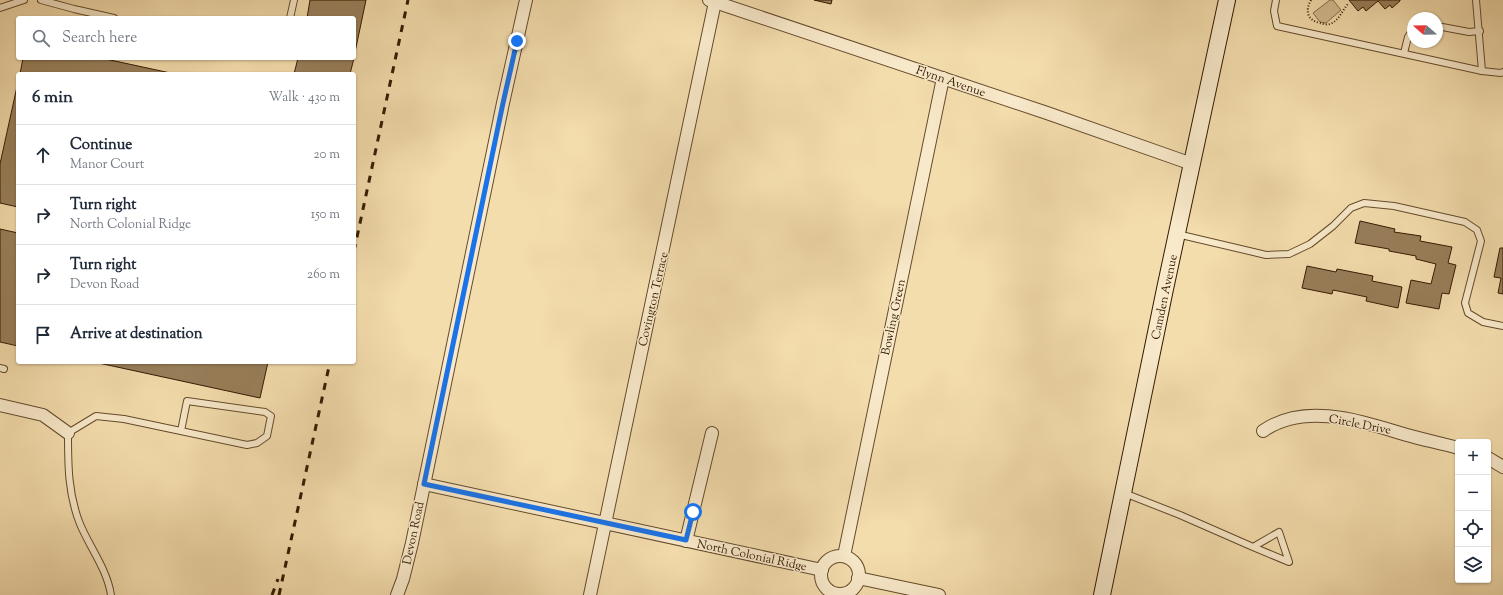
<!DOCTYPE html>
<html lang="en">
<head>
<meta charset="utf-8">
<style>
	body { margin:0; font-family:"Sorts Mill Goudy",serif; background:#f2f2f3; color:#1f2937 }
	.controls { position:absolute; right:12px; bottom:12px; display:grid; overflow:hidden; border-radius:4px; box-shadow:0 1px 3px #0004 }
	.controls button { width:36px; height:36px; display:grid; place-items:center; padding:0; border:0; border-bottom:1px solid #e0e1e3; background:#fff; color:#1f2937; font:20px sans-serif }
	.compass { position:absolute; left:1407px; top:12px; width:36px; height:36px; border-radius:50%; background:#fff; box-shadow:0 1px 3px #0004; rotate:290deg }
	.stop { position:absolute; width:12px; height:12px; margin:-9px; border:3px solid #1a73e8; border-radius:50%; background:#fff }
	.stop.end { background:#1a73e8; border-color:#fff; box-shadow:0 1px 4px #0008 }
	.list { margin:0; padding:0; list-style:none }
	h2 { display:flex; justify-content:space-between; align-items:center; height:52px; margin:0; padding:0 16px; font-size:17px }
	h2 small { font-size:13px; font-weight:400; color:#747a83 }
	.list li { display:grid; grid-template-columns:26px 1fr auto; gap:12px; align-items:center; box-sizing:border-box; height:60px; padding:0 16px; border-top:1px solid #e0e1e3 }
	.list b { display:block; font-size:15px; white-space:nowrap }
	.list p { margin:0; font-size:13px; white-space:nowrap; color:#747a83 }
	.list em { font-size:13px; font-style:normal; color:#747a83 }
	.icon { flex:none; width:22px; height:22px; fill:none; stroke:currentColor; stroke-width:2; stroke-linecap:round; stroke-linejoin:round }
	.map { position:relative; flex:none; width:1503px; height:595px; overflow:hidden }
	.search { position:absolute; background:#fff; box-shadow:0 1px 3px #0004; left:16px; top:16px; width:340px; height:44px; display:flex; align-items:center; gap:10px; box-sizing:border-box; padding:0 14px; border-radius:4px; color:#747a83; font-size:15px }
	.panel { position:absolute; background:#fff; box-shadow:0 1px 3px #0004; left:16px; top:72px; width:340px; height:292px; border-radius:4px }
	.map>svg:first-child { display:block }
</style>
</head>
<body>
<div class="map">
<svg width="1503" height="595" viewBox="0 0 1503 595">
	<rect width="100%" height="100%" fill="#f4ddad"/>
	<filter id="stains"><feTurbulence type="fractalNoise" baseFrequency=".005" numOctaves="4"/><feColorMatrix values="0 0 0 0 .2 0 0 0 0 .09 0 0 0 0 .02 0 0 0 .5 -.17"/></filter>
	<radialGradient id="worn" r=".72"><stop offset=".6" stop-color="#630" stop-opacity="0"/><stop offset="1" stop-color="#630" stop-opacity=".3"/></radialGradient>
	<!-- green -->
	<path fill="#d3bc90" stroke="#846b48" d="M1330 0H1333L1341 10 1326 23 1320 22 1313 13Z"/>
	<!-- building -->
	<g fill="#987f5a" stroke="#341a01">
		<path d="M310 0H366L354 57V18H307Z"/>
		<path d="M814 0H832L831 4Z"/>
		<path d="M1349 0H1400V1L1392 8 1390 5 1385 9 1378 1 1366 11 1363 7 1358 11Z"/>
		<path d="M23 58H101L175 74H20Z"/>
		<path d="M298 58H354L350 74H294Z"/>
		<path d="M18 82V207L0 203V164Z"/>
		<path d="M1360 221 1395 229 1394 232 1421 236 1420 241 1452 247 1448 263 1456 265 1449 294 1442 293 1439 309 1406 303 1411 280 1431 284 1436 264 1416 259V256L1389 251V249L1355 243Z"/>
		<path d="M0 229 18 233V346L0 342Z"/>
		<path d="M1500 248H1503V294L1498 293 1501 278 1494 277Z"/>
		<path d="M1307 266 1336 272 1337 269 1373 276 1372 281 1402 287 1398 308 1366 301 1367 297 1333 290 1332 294 1302 288Z"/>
		<path d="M94 362H268L260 398Z"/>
	</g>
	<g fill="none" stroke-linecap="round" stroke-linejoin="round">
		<!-- lane casing -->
		<g stroke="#644b2c" stroke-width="8">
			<g id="lane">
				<path d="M41 0 74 9 114 18"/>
				<path d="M1276 0 1274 11 1277 26 1482 71 1501 73 1503 72"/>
				<path d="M1476 0 1482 71"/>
				<path d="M0 8 24 0"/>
				<path d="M290 18 294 0"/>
				<path d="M1437 26 1469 32 1480 31"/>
				<path d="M1404 53 1408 37 1413 29"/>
				<path d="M1177 234 1266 255 1289 254 1310 244 1333 226 1351 208 1364 203 1394 206 1465 222 1477 230 1481 241 1465 303 1468 313 1483 322 1503 326"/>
				<path d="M0 368 4 369"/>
				<path d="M1124 493 1180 515 1253 547 1279 532 1289 562 1253 547"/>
				<path d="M111 595C107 569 90 548 80 524 68 494 68 465 68 433L96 416 124 419 247 445 257 443 267 436 271 416 265 412 187 401 181 431"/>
			</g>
		</g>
		<!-- street casing -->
		<g stroke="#644b2c" stroke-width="14">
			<g id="street">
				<path d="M709 0 1047 113 1192 164"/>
				<path d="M0 405 43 415 68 433"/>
				<path d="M1263 431C1305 401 1363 422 1407 435 1424 440 1441 443 1458 448"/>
				<path d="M1488 458 1503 467"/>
				<path d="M424 484 822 570"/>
				<path d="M686 541 712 433"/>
				<path d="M844 556 943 78"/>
				<circle cx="840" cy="575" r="19"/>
				<path d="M858 578 939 595"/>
				<path d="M397 595 403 579 412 543 503 103 526 0"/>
				<path d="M590 595 715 2"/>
			</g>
		</g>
		<!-- secondary casing -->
		<g stroke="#341a01" stroke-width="18">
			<path id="secondary" d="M1102 595 1165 289 1227 0"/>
		</g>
		<!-- path -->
		<path stroke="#341a01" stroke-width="2" stroke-dasharray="1 2" stroke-linecap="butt" d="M1311 0C1305 11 1307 20 1320 23 1323 24 1327 25 1330 24 1339 21 1342 10 1349 3"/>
		<!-- lane -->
		<use href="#lane" stroke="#f8e9ca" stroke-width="6"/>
		<!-- street -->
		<use href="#street" stroke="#f8e9ca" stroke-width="12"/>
		<!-- secondary -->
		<use href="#secondary" stroke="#f8e9ca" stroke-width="16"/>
		<!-- rail -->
		<g stroke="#341a01" stroke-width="3" stroke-dasharray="7 7" stroke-linecap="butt">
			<path d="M354 251 408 0"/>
			<path d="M272 595 278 579"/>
			<path d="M279 595 330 362"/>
		</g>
	</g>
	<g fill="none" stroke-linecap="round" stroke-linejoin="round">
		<!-- route -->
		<path stroke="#1a73e8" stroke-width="5" d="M517 41 503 103 424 484 686 540 693 512"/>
	</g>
	<g text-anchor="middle" stroke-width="3" stroke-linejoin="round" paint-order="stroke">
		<!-- street labels -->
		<g font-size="12" fill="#341a01" stroke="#f8e9ca">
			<text transform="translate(951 81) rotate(19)" y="4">Flynn Avenue</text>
			<text transform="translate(1164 297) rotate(-78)" y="4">Camden Avenue</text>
			<text transform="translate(653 299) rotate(-77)" y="4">Covington Terrace</text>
			<text transform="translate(893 317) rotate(-78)" y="4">Bowling Green</text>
			<text transform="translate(1360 424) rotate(11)" y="4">Circle Drive</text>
			<text transform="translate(413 533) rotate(-78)" y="4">Devon Road</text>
			<text transform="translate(752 555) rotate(12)" y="4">North Colonial Ridge</text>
		</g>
	</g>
	<rect width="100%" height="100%" filter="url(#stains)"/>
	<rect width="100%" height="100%" fill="url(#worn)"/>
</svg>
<div class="controls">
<button>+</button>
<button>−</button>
<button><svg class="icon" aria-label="locate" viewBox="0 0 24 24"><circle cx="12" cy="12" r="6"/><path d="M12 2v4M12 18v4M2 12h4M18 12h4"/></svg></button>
<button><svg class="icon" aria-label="layers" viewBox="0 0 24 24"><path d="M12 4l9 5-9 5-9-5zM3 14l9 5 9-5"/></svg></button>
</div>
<svg class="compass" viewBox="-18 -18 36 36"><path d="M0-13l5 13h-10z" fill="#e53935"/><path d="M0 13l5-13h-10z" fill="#747a83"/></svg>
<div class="stop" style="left:693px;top:512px"></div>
<div class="stop end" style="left:517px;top:41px"></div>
<div class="search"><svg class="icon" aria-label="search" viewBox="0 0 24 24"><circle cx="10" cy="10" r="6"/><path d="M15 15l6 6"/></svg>Search here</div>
<section class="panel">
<h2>6 min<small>Walk · 430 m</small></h2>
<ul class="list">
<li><svg class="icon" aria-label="ahead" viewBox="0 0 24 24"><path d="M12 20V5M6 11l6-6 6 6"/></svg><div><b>Continue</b><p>Manor Court</p></div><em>20 m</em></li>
<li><svg class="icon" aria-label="right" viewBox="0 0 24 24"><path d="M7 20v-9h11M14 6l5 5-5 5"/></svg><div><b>Turn right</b><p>North Colonial Ridge</p></div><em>150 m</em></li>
<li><svg class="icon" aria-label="right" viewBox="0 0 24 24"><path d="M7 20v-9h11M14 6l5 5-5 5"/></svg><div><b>Turn right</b><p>Devon Road</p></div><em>260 m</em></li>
<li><svg class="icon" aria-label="arrive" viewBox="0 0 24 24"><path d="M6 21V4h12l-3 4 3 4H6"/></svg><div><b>Arrive at destination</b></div></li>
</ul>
</section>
</div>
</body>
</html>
